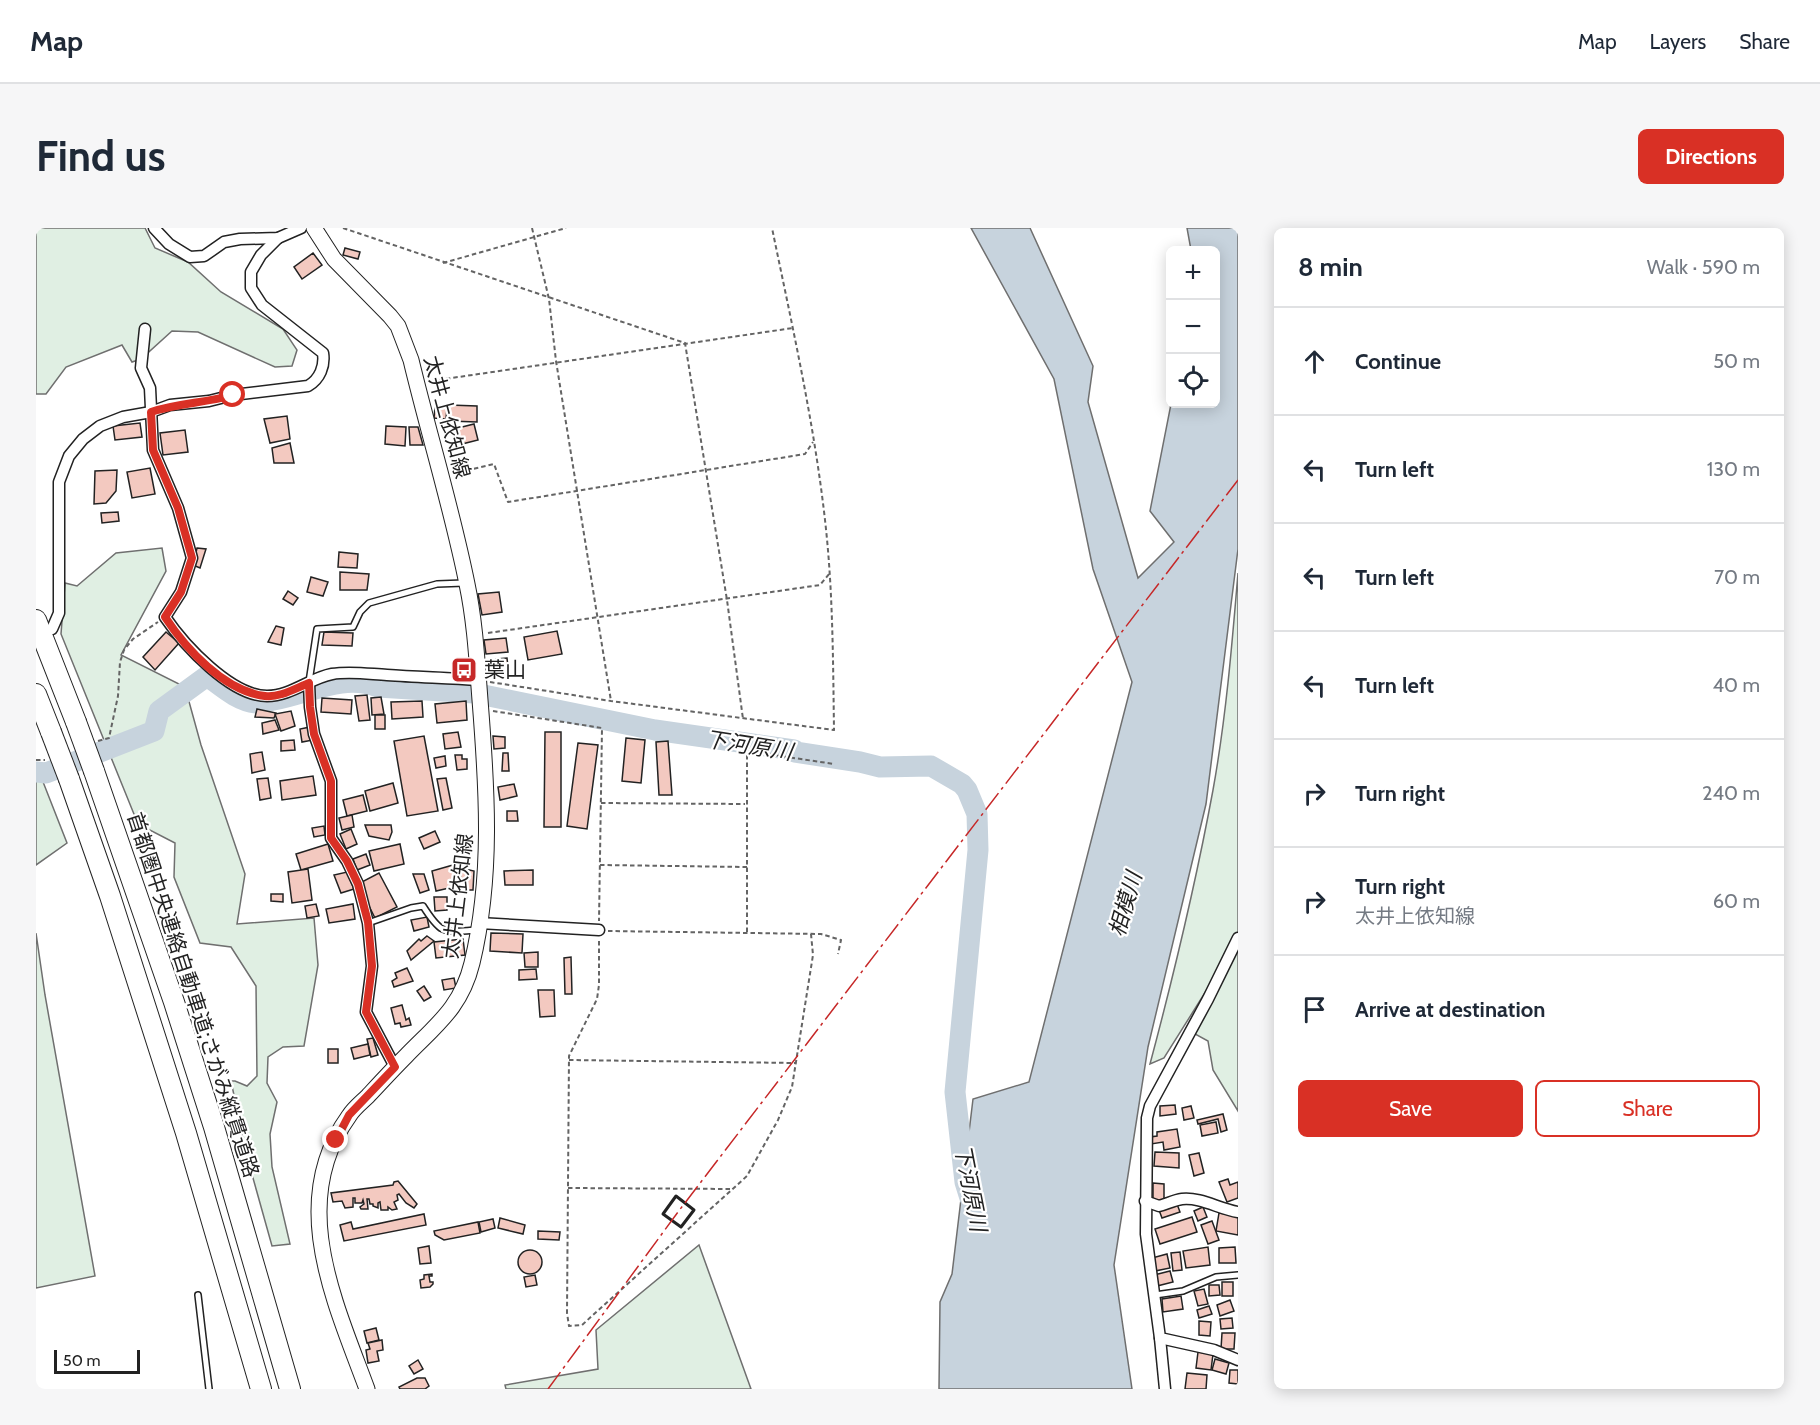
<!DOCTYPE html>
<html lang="en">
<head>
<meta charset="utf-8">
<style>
	body { margin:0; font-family:Cabin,"Noto Sans JP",sans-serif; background:#f6f6f7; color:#1f2937 }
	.controls { position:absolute; right:18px; top:18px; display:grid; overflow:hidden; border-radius:9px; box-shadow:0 3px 15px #0003 }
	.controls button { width:54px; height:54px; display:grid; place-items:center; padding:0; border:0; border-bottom:2px solid #e0e1e3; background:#fff; color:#1f2937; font:30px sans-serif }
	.scale { position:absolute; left:18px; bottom:15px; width:86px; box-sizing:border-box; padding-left:6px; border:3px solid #222; border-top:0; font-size:16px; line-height:21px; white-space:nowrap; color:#222; -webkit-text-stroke:4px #fff; paint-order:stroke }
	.stop { position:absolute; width:18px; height:18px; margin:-14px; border:4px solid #d93025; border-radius:50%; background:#fff }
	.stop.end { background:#d93025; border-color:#fff; box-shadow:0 2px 6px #0008 }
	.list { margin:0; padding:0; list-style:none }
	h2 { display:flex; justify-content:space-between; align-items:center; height:78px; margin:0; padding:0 24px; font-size:26px }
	h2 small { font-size:20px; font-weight:400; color:#747a83 }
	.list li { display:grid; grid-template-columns:39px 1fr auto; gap:18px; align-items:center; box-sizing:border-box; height:108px; padding:0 24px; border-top:2px solid #e0e1e3 }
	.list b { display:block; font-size:22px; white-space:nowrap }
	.list p { margin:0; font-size:20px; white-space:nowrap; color:#747a83 }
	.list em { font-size:20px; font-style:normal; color:#747a83 }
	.actions { display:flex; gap:12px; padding:18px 24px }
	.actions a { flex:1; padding:14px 0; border:2px solid #d93025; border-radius:9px; text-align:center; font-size:21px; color:#d93025 }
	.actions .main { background:#d93025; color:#fff }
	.icon { flex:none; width:33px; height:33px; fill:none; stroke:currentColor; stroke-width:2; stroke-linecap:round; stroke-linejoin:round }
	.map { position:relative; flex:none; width:1202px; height:1161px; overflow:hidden; border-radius:9px }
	header { display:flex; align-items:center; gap:36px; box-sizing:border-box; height:84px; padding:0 30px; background:#fff; border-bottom:2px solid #e0e1e3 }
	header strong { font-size:28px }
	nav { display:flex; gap:33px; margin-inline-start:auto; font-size:21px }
	.intro { display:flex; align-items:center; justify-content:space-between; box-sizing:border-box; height:144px; padding:0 36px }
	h1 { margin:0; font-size:42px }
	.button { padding:15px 27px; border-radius:9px; background:#d93025; color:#fff; font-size:21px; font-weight:700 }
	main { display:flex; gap:36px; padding:0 36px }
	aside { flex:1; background:#fff; border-radius:9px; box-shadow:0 3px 15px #0003 }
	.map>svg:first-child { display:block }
</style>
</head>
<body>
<header>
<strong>Map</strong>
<nav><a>Map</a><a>Layers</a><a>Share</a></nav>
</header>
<div class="intro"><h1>Find us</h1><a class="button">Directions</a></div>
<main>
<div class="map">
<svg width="1202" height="1161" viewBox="0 0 1202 1161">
	<rect width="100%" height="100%" fill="#fff"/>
	<!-- green -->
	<g fill="#e0efe3" stroke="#6f6f6f" stroke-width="1.5">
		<path d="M0 0H109L119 20 152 34 185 64 247 101 261 122 256 138 239 139 162 104 136 103 105 131 96 134 86 117 30 139 10 166H0Z"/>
		<path d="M126 320 130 343 85 427 149 459 165 517 209 646 201 696 278 690 282 737 268 818 247 819 232 829 231 855 241 874 234 906 236 939 254 1016 236 1018 210 925 195 853H199L211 858 221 848 220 758 195 719 164 715 138 649 139 615 102 596 25 406 29 355 41 358 80 325Z"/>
		<path d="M1202 345V712L1128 830 1114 836C1138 746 1160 654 1177 562 1190 490 1196 417 1202 345Z"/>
		<path d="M0 536 31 615 0 637Z"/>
		<path d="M0 705 9 767 59 1048 0 1060Z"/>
		<path d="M1202 717V883L1177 842 1172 813 1159 806Z"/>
		<path d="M663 1017 715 1161H470L469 1157 562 1141 560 1102Z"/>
	</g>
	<!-- water -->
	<path fill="#c7d3dd" stroke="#6f6f6f" stroke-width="1.5" d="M935 0H994L1057 138 1052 174 1102 350 1138 314 1114 283 1135 176H1180V22H1155L1151 0H1202V321L1170 576 1112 819 1078 1037 1096 1161H903L904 1074 916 1046 937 871 993 854 1096 454 1057 341 1018 151Z"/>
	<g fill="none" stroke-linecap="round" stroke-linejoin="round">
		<!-- river -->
		<path stroke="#c7d3dd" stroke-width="21" d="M0 544 10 545 118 503 123 483 171 448C185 458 201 473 220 475 225 476 233 473 238 472 273 466 307 445 342 459L438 465 619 502 758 522 759 524 824 534 844 539 895 538 926 556 931 562 941 586 942 622 919 864 929 954 934 970"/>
	</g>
	<!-- building -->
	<g fill="#f3c9c0" stroke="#222" stroke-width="1.5">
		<path d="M309 20 324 24 322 31 307 27Z"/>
		<path d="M277 25 286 37 266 51 258 39Z"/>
		<path d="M413 177 441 178V194L413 193Z"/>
		<path d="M399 179 411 180 410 191 398 190Z"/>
		<path d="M251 188 254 211 234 215 228 191Z"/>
		<path d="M104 195 106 209 79 212 77 198Z"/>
		<path d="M438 196 442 212 422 217 418 201Z"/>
		<path d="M350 198 370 199 369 218 349 216Z"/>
		<path d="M373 199H382L387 217H374Z"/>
		<path d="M149 202 152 224 127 227 124 205Z"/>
		<path d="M254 215 258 235H238L236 220Z"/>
		<path d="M114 240 119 266 96 270 91 244Z"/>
		<path d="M81 242 80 263 70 275 58 276 59 243Z"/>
		<path d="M82 284 83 293 66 295 65 285Z"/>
		<path d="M161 320 170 321 164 340 157 337Z"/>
		<path d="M303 324 322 326 321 340 302 339Z"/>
		<path d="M304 344 333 346 331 362H304Z"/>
		<path d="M275 349 292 354 287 368 271 364Z"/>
		<path d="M252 363 262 370 257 377 247 371Z"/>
		<path d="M463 364 466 384 446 387 442 366Z"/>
		<path d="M240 398 248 400 245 417 232 414Z"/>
		<path d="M521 403 526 426 492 432 488 409Z"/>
		<path d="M130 404 143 415 119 442 107 429Z"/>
		<path d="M288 404 317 405 316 418 286 417Z"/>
		<path d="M470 410 472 424 450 426 448 412Z"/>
		<path d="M471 430 473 448 461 449 460 431Z"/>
		<path d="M331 467 334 492 323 493 319 468Z"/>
		<path d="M345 469 348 486 336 487 335 470Z"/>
		<path d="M286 470 316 472 315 486 285 484Z"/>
		<path d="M386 473 387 489 356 491 355 474Z"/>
		<path d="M430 473 431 492 401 495 399 476Z"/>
		<path d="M221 481 240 485 238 490 219 489Z"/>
		<path d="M255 483 259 498 245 503 239 486Z"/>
		<rect x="339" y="487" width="10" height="14"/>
		<path d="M239 492 243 502 227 506 226 495Z"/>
		<path d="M274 499 277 512 266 514 264 501Z"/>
		<path d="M422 504 425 519 409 521 407 506Z"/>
		<path d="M509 504H525V599H508Z"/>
		<path d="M388 508 402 583 371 588 358 513Z"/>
		<path d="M457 508 469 509V520L458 521Z"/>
		<path d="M590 510 609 512 605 555 586 553Z"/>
		<path d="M258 512 259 522 245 523V513Z"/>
		<path d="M632 513 636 567H623L620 514Z"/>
		<path d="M542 515 562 517 551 601 531 598Z"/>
		<path d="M226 524 229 542 216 545 214 526Z"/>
		<path d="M467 525H472L473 543H466Z"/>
		<path d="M419 527H426V531H431V541L421 542Z"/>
		<path d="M409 528 410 538 400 540 398 530Z"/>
		<path d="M277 548 280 567 246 572 244 553Z"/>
		<path d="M232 550 235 570 224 572 221 551Z"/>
		<path d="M410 550 416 580 407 582 401 551Z"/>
		<path d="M357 555 362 575 334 583 329 563Z"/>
		<path d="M478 556 481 568 464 572 462 559Z"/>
		<path d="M327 567 331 583 311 588 307 572Z"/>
		<path d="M471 583H481L482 593H471Z"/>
		<path d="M316 587 318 599 306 602 303 590Z"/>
		<path d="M329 597H355L356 604 353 612 333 608Z"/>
		<path d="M288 598 289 607 278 609 276 600Z"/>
		<path d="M315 601 321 616 310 621 304 606Z"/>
		<path d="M399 603 404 614 388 621 383 610Z"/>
		<path d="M292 616 297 633 265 642 260 626Z"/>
		<path d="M364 616 368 636 338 643 333 623Z"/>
		<path d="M330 626 334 637 321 642 317 631Z"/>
		<path d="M417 637 422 658 400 663 396 643Z"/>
		<path d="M425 640 438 643 437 662H424Z"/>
		<path d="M272 641 276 672 256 675 252 644Z"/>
		<path d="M497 642V657H469L468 643Z"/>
		<path d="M311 644 318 661 305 665 298 647Z"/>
		<path d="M343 645 361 679 339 690 322 656Z"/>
		<path d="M377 646H388L393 662 384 665Z"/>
		<path d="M235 666H247V674L235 673Z"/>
		<path d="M398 669H411V682L399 683Z"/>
		<path d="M280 676 283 688 271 690 269 678Z"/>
		<path d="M317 676 319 691 293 695 290 681Z"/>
		<path d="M391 689 393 699 378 703 375 692Z"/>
		<path d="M455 705 487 706 486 725 454 723Z"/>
		<path d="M391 708 398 713 375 732 371 723 383 711 385 713Z"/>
		<path d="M427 711 429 727 400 730 398 714Z"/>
		<path d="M502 724V739H489L488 725Z"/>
		<path d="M535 729 536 766H529L528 730Z"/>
		<path d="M371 740 377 753 358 759 356 753 361 750 359 745Z"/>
		<path d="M500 741 501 751 483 752V742Z"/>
		<path d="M418 750 420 760 408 762 406 752Z"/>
		<path d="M388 758 395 769 388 773 381 763Z"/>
		<path d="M502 762H518L519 788 504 789Z"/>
		<path d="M366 777 370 792 373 790 375 797 365 799 364 795 359 796 355 780Z"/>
		<path d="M337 810 342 827 335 829 331 811Z"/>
		<path d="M332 816 334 827 318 831 315 820Z"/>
		<rect x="292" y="821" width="10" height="14"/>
		<path d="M1139 877 1140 886 1124 888V878Z"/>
		<path d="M1155 878 1158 890 1148 892 1146 880Z"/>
		<path d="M1187 886 1191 902 1185 904 1182 891 1162 896 1161 892Z"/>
		<path d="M1180 894 1182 905 1166 908 1164 897Z"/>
		<path d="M1141 901 1144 919 1128 922 1127 914 1115 916 1114 909 1121 908V904Z"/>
		<path d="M1119 924 1143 925V940L1118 938Z"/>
		<path d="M1163 925 1168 945 1158 948 1153 927Z"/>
		<path d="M1192 951 1194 957 1202 954V970L1191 974 1183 954Z"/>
		<path d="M362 953 381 976 378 980 370 975 363 966 361 967 362 972 358 974 361 981 356 982 352 979V982H345L344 974 342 975V980L337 978V976H334L333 971H331L332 981H325L324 979 328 976 327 972 326 975H319V970H317V979L309 980 306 973 297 974 295 965 357 957 358 954Z"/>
		<path d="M1117 955 1128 956V972H1117Z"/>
		<path d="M1141 976 1144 984 1126 990 1123 982Z"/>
		<path d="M1167 979 1171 989 1162 993 1158 983Z"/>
		<path d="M1183 985 1202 988V1007L1180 1003Z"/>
		<path d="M388 986 390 997 308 1013 304 997 315 994 317 1001Z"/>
		<path d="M1156 989 1161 1004 1124 1016 1119 1001Z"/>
		<path d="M464 990 489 997 487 1006 462 1000Z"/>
		<path d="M457 991 459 1000 445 1004 443 994Z"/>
		<path d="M1176 993 1183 1012 1172 1016 1165 997Z"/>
		<path d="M442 994 444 1005 408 1012 399 1007 398 1003Z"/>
		<path d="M502 1003 524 1004 523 1012 502 1011Z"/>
		<path d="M393 1018 395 1035 384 1036 382 1020Z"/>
		<path d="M1172 1019 1174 1037 1150 1040 1147 1023Z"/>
		<path d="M1199 1019 1200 1035H1183V1020Z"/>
		<circle cx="494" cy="1034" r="12"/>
		<path d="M1144 1024 1146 1042 1137 1043 1135 1025Z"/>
		<path d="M1131 1026 1134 1040 1119 1043 1116 1030Z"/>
		<path d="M1134 1043 1137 1054 1121 1058 1118 1047Z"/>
		<path d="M396 1046V1048H393L394 1054H397V1056L394 1059 385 1060 384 1052 388 1051V1047Z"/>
		<path d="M499 1047 501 1057 490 1059 488 1049Z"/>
		<rect x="1186" y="1054" width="11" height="14"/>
		<path d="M1173 1057H1183L1184 1067 1173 1068Z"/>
		<path d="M1168 1061 1172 1076 1162 1078 1158 1063Z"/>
		<path d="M1145 1068 1147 1081 1127 1084 1126 1071Z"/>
		<path d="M1194 1072 1198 1083 1184 1088 1181 1077Z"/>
		<path d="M1173 1078 1176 1086 1163 1090 1161 1082Z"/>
		<path d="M1196 1090 1197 1100 1185 1101 1184 1091Z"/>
		<path d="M1163 1093 1175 1094 1174 1108 1163 1107Z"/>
		<path d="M340 1100 343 1112 331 1115 328 1103Z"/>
		<path d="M1186 1105H1199L1198 1121H1185Z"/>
		<path d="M346 1112 347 1122 341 1123 343 1133 332 1135 330 1122 334 1121 332 1115Z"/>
		<path d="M1162 1124 1177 1126 1175 1142 1160 1140Z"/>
		<path d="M1179 1131 1193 1135 1190 1146 1176 1142Z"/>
		<path d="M382 1132 387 1141 378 1146 373 1138Z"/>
		<path d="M1194 1142H1202V1156L1193 1155Z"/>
		<path d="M1151 1145 1171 1147 1170 1161H1149Z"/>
		<path d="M381 1150H389L393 1158 389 1161H364L363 1159Z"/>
	</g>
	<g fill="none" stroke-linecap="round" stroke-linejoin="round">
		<!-- lane casing -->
		<g stroke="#222" stroke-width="8">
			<g id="lane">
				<path d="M273 454 281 401 317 399 324 384 333 375 401 356 428 355"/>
				<path d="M332 695 375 680 387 678C406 708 408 704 441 702"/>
				<path d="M162 1067 173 1161"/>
				<path d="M1119 1067 1147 1063 1180 1049 1202 1047"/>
			</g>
		</g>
		<!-- street casing -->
		<g stroke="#222" stroke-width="13">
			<g id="street">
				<path d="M118 0 133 16 154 29 168 28 188 14 204 11 242 10 265 0"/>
				<path d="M109 101 105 140 114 160 117 222 142 280 156 330 145 364 129 389C148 417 195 468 231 468 255 468 274 450 296 446 314 443 333 446 351 447 381 449 412 450 442 452"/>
				<path d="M16 401 23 385V254L33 228 47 211 64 198 87 189 115 184 134 177 173 173 197 167 272 158C284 151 289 138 287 125L226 77 215 60V44L225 27 242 10"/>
				<path d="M273 455 274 479 278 506 295 553V610L311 633 322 656 332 695 336 738 330 784 359 839"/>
				<path d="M443 695 563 702"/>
				<path d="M1202 710 1172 771 1114 878 1111 890 1110 1006 1124 1110 1178 1122 1202 1132"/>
				<path d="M1109 973 1123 978C1131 976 1138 972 1146 971 1165 969 1183 981 1202 984"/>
				<path d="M1124 1110 1129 1161"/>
			</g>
		</g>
		<!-- secondary casing -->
		<g stroke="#222" stroke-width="17">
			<path id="secondary" d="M278 0 298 31 354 88 362 98 375 132C393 207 416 281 431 356 439 394 441 433 444 472 451 560 457 648 436 735 425 780 400 797 370 828 357 841 345 854 332 868 326 874 318 880 313 888 251 974 299 1074 331 1161"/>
		</g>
		<!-- highway casing -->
		<g stroke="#222" stroke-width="22">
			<g id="highway">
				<path d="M0 392 40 494"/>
				<path d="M0 466 15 504"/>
				<path d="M58 543 138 774 178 899 254 1161"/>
				<path d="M33 551 74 668 150 905 225 1161"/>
			</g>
		</g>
		<!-- path -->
		<g stroke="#646464" stroke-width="2" stroke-dasharray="4.5 3" stroke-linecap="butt">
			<path d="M307 0 649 115 691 372 707 491"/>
			<path d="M496 0 513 71 520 133 575 473"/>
			<path d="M407 35 530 0"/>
			<path d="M395 153 757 100"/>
			<path d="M416 246 458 236 472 274 769 226 777 214"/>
			<path d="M452 405 784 357 794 345"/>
			<path d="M454 454 575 473 798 502C797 432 797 362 789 292 778 194 756 97 736 0"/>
			<path d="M457 483 566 500 563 693"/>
			<path d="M62 513 73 510 82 468 84 434 88 422 97 411 122 394"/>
			<path d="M0 532H9"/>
			<path d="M565 575 709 576"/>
			<path d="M564 637 711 639"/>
			<path d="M572 703 785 706 805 712 802 726"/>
			<path d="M711 704V523L798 536"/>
			<path d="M563 713V757L561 771 533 828 531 1085 533 1098 546 1097 711 948 742 892 756 859 777 727 775 706"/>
			<path d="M533 832 759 835"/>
			<path d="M532 960 697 961"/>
		</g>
		<!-- lane -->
		<use href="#lane" stroke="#fff" stroke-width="5"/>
		<!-- street -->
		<use href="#street" stroke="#fff" stroke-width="10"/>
		<!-- secondary -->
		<use href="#secondary" stroke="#fff" stroke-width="15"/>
		<!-- highway -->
		<use href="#highway" stroke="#fff" stroke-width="20"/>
		<!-- highway-bridge casing -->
		<g stroke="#222" stroke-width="22" stroke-linecap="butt">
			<g id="highway-bridge">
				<path d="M40 494 58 543"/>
				<path d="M15 504 33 551"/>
			</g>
		</g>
		<!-- highway-bridge -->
		<use href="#highway-bridge" stroke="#fff" stroke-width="20"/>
		<!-- wall -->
		<path stroke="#222" stroke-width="3" d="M640 968 658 982 645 999 627 986Z"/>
		<!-- power -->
		<path stroke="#c62828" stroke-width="1.5" stroke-dasharray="21 4.5 3 4.5" stroke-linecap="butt" d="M512 1161 642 984 1202 252"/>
	</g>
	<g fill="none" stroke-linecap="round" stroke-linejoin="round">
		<!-- route -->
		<path stroke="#d93025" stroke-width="8" d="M197 167C170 175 142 175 115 184L117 222 142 280 156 330 145 364 129 389C150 421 188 463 229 468 243 470 260 460 273 455L274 479 278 506 295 553V610L311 633 322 656 332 694 336 738 330 784 359 839 313 887 300 912"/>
	</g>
	<!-- icons -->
	<defs>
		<g id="bus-square" transform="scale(1.35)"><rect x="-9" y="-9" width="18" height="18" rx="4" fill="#c62828" stroke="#fff"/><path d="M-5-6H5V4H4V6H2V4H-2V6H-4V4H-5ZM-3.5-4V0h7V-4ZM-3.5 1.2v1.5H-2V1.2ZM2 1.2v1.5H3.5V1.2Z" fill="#fff"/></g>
	</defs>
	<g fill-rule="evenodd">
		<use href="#bus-square" x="428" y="442"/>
	</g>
	<g text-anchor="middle" stroke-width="4.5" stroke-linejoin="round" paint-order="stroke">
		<!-- street labels -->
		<g font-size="21" fill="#222" stroke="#fff">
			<text transform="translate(411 189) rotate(75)" y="7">太井上依知線</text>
			<text transform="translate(422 668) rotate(-83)" y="7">太井上依知線</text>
			<text transform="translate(157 767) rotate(72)" y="7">首都圏中央連絡自動車道;さがみ縦貫道路</text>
		</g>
		<!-- poi labels -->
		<g font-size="21" fill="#222" stroke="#fff" text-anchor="start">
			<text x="448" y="449">葉山</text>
		</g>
		<!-- water labels -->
		<g font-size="22" font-style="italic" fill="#222" stroke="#fff">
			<text transform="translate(713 517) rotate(9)" y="8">下河原川</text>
			<text transform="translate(1089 676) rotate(-74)" y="8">相模川</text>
			<text transform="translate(935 960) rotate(79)" y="8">下河原川</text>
		</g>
	</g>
</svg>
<div class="controls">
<button>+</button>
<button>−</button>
<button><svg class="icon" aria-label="locate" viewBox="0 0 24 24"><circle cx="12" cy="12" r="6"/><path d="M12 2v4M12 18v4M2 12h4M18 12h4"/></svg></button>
</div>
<div class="scale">50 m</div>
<div class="stop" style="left:197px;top:167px"></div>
<div class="stop end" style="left:300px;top:912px"></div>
</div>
<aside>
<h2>8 min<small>Walk · 590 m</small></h2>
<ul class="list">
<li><svg class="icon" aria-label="ahead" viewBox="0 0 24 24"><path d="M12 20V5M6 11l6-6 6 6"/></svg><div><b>Continue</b></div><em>50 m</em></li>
<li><svg class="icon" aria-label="left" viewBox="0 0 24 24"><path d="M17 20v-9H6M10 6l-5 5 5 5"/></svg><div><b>Turn left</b></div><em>130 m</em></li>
<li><svg class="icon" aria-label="left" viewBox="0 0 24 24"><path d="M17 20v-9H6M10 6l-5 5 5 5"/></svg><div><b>Turn left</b></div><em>70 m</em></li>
<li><svg class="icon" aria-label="left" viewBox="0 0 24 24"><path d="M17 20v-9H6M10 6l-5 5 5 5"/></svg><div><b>Turn left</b></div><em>40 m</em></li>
<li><svg class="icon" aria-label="right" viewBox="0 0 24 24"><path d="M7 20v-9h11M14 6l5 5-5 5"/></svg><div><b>Turn right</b></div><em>240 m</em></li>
<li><svg class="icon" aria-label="right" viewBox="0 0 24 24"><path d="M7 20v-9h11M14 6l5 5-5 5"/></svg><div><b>Turn right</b><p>太井上依知線</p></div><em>60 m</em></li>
<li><svg class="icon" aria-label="arrive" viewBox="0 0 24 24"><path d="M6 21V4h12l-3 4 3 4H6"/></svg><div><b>Arrive at destination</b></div></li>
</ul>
<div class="actions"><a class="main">Save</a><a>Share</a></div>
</aside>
</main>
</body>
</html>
